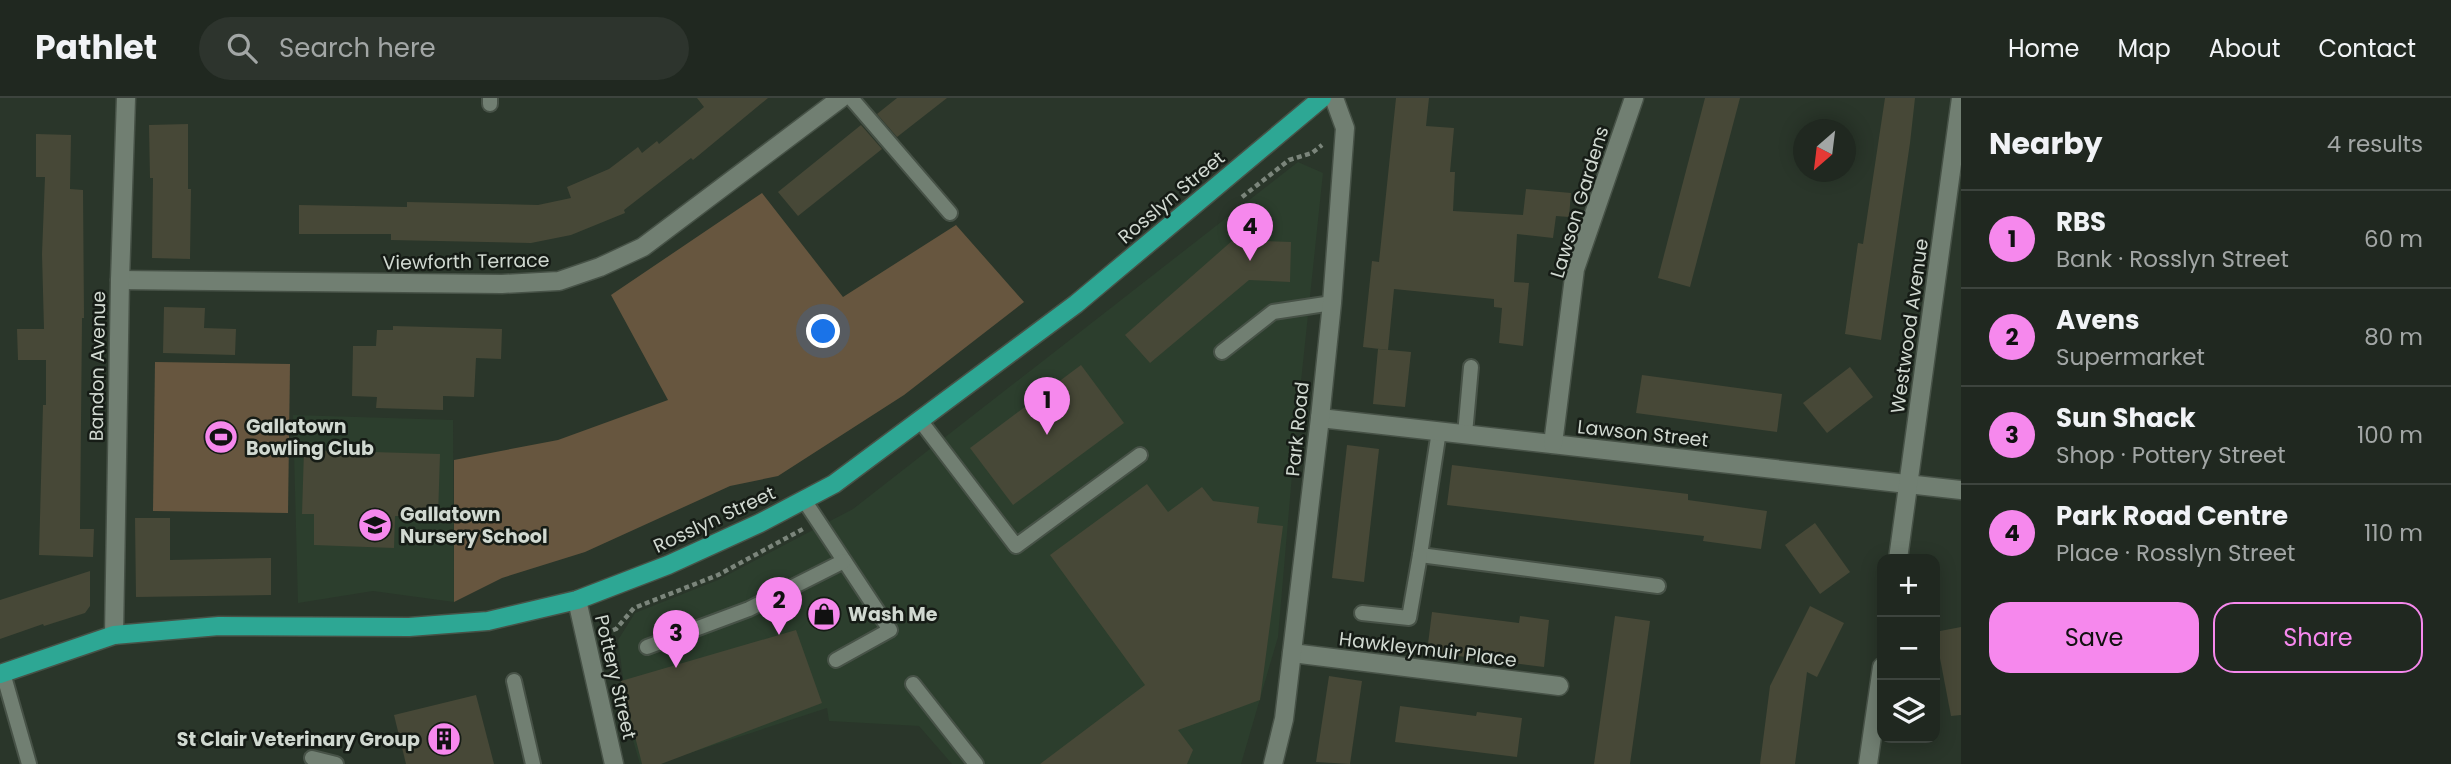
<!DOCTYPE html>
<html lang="en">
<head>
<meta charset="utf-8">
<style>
	body { margin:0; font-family:Poppins,sans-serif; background:#2d342d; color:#f1f3f6 }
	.controls { position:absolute; right:21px; bottom:21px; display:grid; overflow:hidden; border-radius:14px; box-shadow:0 4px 18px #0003 }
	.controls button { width:63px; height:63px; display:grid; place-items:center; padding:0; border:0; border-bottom:2px solid #3d443e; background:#202820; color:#f1f3f6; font:35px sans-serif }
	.compass { position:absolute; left:1793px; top:21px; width:63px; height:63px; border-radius:50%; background:#202820; box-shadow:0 4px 18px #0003; rotate:208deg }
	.you { position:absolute; left:824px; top:234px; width:24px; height:24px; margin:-18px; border:5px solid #fff; border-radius:50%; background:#1a73e8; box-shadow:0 0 0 10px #1a73e833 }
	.badge { display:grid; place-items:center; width:46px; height:46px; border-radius:50%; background:#f688ed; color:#111; font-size:23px; font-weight:700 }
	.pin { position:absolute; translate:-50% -58px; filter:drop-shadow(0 2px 4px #0008) }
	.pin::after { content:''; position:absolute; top:37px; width:24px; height:21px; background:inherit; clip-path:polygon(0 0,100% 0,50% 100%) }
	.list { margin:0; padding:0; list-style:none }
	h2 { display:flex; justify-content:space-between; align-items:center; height:91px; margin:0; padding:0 28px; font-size:30px }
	h2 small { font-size:23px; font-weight:400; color:#a2a6a5 }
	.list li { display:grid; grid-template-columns:46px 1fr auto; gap:21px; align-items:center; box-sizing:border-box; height:98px; padding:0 28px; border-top:2px solid #3d443e }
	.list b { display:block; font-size:26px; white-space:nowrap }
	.list p { margin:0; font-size:23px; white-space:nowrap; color:#a2a6a5 }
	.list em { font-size:23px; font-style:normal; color:#a2a6a5 }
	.actions { display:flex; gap:14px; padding:21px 28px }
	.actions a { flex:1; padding:16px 0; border:2px solid #f688ed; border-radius:21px; text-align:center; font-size:24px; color:#f688ed }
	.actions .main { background:#f688ed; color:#111 }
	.icon { flex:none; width:38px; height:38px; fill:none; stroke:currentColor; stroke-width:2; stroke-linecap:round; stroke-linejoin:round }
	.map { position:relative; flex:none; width:1961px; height:666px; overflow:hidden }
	header { display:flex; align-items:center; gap:42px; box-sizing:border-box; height:98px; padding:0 35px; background:#202820; border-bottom:2px solid #3d443e }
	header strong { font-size:33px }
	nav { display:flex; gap:38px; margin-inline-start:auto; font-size:24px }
	.search { width:490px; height:63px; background:#2d342d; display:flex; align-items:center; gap:18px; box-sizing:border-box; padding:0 24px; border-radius:38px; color:#a2a6a5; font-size:26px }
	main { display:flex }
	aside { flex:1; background:#202820 }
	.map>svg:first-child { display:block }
</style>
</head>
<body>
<header>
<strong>Pathlet</strong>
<div class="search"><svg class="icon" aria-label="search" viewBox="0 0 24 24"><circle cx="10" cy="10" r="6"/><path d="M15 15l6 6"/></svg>Search here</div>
<nav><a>Home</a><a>Map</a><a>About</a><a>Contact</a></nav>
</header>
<main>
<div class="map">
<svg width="1961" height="666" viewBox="0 0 1961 666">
	<rect width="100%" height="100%" fill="#2a362a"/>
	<!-- built -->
	<g fill="#2c3e2d">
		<path d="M1298 64 1323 75 1296 331 1278 539 1241 666H952L919 628 829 623 827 610 656 666H640L630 632 618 542 635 515 718 482 853 411Z"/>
		<path d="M293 317 453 322 454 504 373 493 298 505Z"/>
	</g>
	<!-- green -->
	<g fill="#67563f">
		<path d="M762 95 843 199 956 127 1024 204 904 297 778 378 730 388 585 454 502 480 454 504V362L558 342 668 302 611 197Z"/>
		<path d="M155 264 290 266 288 415 153 413Z"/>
	</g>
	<!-- building -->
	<g fill="#474837">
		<path d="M697 0H768L693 62 691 60 624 112 625 115 571 137 531 145 391 142V136H299V107L407 109V104L538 107 571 100 567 89 609 71 638 49 642 55 657 43 659 46 704 9Z"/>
		<path d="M897 0H947L897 39 877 16Z"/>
		<path d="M1396 0H1429L1426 28 1454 30 1450 74H1455L1453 113 1523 117 1526 91 1571 95 1569 119 1556 118 1553 140 1517 136 1514 184 1529 185 1523 248 1499 245 1502 210 1494 209V201L1394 191 1388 252 1363 249 1372 163 1379 164Z"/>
		<path d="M1705 0H1740L1690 189 1658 180Z"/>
		<path d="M1885 0H1915L1910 45 1881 242 1845 236 1858 145 1863 146Z"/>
		<path d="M188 26V91H191L190 161 152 160 153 80H150L149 27Z"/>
		<path d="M861 27 882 51 798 118 778 94Z"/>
		<path d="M36 36 71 37 70 91 83 92 84 220H82L80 431H94L93 459 39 457 43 307H46V262H18L17 231H44L42 156 45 79H36Z"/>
		<path d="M1233 142 1291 144 1290 184 1249 182 1150 265 1125 237Z"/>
		<path d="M164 209 205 210 204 230 236 231 235 257 163 255Z"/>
		<path d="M393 228 502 231 501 261 476 260 474 299 443 298V312L376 310 377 299 352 298 353 248H376L377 232H393Z"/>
		<path d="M1378 251 1411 254 1405 309 1373 306Z"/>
		<path d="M1081 267 1124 325 1013 407 970 350Z"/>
		<path d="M1850 269 1873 299 1827 335 1803 305Z"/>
		<path d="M1642 277 1782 296 1777 334 1636 315Z"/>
		<path d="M1347 347 1379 351 1364 484 1332 480Z"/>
		<path d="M304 352 440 356 438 419 395 418 394 450 314 447V416H302Z"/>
		<path d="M1452 367 1688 396V402L1767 413 1761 451 1703 443 1704 438 1447 407Z"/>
		<path d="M1147 386 1168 414 1202 389 1213 403 1259 409 1257 425 1283 428 1260 602 1178 632 1193 652 1187 666H1040L1145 587 1050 457Z"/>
		<path d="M135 420H170V462L271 460V497L136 499Z"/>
		<path d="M1815 425 1850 474 1820 496 1785 447Z"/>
		<path d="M90 473V508L85 515 44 528 43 526 0 541V502Z"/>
		<path d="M1810 508 1844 525 1817 579 1807 574 1795 666H1760L1770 588Z"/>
		<path d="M1432 514 1519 525 1520 518 1549 522 1544 569 1427 554Z"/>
		<path d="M1615 518 1650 523 1630 666H1594Z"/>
		<path d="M1961 529V617L1951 618 1935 534Z"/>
		<path d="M796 532 822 605 661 666H642L621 583Z"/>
		<path d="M1329 578 1362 583 1350 666 1316 664Z"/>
		<path d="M476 597 494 666H406L394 617Z"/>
		<path d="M1400 608 1476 618 1477 614 1522 620 1517 659 1395 644Z"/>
	</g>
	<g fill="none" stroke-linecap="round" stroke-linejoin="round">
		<!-- lane casing -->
		<g stroke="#475247" stroke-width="18">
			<g id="lane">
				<path d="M490 0V6"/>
				<path d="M851 0 950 115"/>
				<path d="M1222 254 1273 214 1332 205"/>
				<path d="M919 321 1016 448 1140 357"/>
				<path d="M1439 333 1420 457 1658 488"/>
				<path d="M1465 336 1471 269"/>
				<path d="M804 402 890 532 836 562"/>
				<path d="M1362 515 1409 520 1420 457"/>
				<path d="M647 549 749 511 844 463"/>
				<path d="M3 575 29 666"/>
				<path d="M514 583 533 666"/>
				<path d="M913 586 976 666"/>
				<path d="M312 660 336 666"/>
			</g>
		</g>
		<!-- street casing -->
		<g stroke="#475247" stroke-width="21">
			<g id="street">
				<path d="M120 182 502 186 559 183 600 169 643 149 841 0"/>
				<path d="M1320 320 1961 392"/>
				<path d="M1553 346 1575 171 1634 0"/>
				<path d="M1898 461 1961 0"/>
				<path d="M577 502 614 666"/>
				<path d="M114 537 120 182 126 0"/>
				<path d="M1292 555 1559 588"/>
				<path d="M1273 666 1284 621 1320 320 1332 205 1345 30 1334 0"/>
				<path d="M1868 666 1882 569"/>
			</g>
		</g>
		<!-- primary casing -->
		<g stroke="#475247" stroke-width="21">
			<path id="primary" d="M0 576 114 537 219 528 409 529 488 523 577 502 668 467 760 425 834 386 1076 206 1322 0"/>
		</g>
		<!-- path -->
		<g stroke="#7b857b" stroke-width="4.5" stroke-dasharray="5 3.5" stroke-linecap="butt">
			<path d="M1242 99 1289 62 1312 55 1322 47"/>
			<path d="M605 535 616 531 634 510 718 477 803 431"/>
		</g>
		<!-- lane -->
		<use href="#lane" stroke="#717f72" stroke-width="14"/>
		<!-- street -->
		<use href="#street" stroke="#717f72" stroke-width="18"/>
		<!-- primary -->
		<use href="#primary" stroke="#2da794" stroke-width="18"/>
	</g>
	<!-- icons -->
	<defs>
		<g id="stadium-disc" transform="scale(1.75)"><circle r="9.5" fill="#f688ed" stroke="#161c16"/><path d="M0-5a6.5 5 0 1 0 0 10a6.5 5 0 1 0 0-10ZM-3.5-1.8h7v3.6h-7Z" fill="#111"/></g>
		<g id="school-disc" transform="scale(1.75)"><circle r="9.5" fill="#f688ed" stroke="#161c16"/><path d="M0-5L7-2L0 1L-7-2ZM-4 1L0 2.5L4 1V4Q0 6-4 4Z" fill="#111"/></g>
		<g id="shop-disc" transform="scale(1.75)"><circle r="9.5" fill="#f688ed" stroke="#161c16"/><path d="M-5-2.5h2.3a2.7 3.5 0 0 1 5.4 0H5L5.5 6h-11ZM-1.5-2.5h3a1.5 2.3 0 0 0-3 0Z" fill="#111"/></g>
		<g id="building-disc" transform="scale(1.75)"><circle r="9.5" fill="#f688ed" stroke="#161c16"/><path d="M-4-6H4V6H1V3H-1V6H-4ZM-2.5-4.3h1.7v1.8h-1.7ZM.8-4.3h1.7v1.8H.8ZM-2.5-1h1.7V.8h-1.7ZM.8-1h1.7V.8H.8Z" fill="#111"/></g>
	</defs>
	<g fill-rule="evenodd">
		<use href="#stadium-disc" x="221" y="339"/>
		<use href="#school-disc" x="375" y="427"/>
		<use href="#shop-disc" x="824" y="516"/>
		<use href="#building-disc" x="444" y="641"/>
	</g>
	<g text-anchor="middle" stroke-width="5" stroke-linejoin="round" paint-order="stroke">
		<!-- street labels -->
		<g font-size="19" fill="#d1d9d1" stroke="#161c16">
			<text transform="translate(1171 99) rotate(-40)" y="7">Rosslyn Street</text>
			<text transform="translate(1579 104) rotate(-73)" y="7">Lawson Gardens</text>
			<text transform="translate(466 163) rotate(-1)" y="7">Viewforth Terrace</text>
			<text transform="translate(1909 228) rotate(-82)" y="7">Westwood Avenue</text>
			<text transform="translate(97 268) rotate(-89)" y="7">Bandon Avenue</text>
			<text transform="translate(1297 331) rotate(-84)" y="7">Park Road</text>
			<text transform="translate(1643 335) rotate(6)" y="7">Lawson Street</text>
			<text transform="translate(714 421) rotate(-25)" y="7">Rosslyn Street</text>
			<text transform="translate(1428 551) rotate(7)" y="7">Hawkleymuir Place</text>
			<text transform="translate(616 579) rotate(77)" y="7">Pottery Street</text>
		</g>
		<!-- poi labels -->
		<g font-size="19" font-weight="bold" fill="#d1d9d1" stroke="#161c16" text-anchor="start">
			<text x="246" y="335">Gallatown<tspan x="246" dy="22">Bowling Club</tspan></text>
			<text x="400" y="423">Gallatown<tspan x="400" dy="22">Nursery School</tspan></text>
			<text x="848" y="523">Wash Me</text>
			<text x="420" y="648" text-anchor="end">St Clair Veterinary Group</text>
		</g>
	</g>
</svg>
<div class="controls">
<button>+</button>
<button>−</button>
<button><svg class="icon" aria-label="layers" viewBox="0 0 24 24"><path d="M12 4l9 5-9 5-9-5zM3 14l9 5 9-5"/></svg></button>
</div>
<svg class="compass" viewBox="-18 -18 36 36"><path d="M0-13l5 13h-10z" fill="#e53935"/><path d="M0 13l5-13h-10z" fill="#a2a6a5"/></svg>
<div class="you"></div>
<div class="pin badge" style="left:1047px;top:337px">1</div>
<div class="pin badge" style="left:779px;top:537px">2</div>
<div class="pin badge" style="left:676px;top:570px">3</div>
<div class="pin badge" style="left:1250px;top:163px">4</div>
</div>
<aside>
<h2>Nearby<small>4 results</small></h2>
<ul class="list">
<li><span class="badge">1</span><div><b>RBS</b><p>Bank · Rosslyn Street</p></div><em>60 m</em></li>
<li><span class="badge">2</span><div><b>Avens</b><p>Supermarket</p></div><em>80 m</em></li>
<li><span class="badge">3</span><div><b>Sun Shack</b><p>Shop · Pottery Street</p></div><em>100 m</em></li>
<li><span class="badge">4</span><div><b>Park Road Centre</b><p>Place · Rosslyn Street</p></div><em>110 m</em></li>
</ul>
<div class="actions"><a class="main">Save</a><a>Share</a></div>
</aside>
</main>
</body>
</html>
